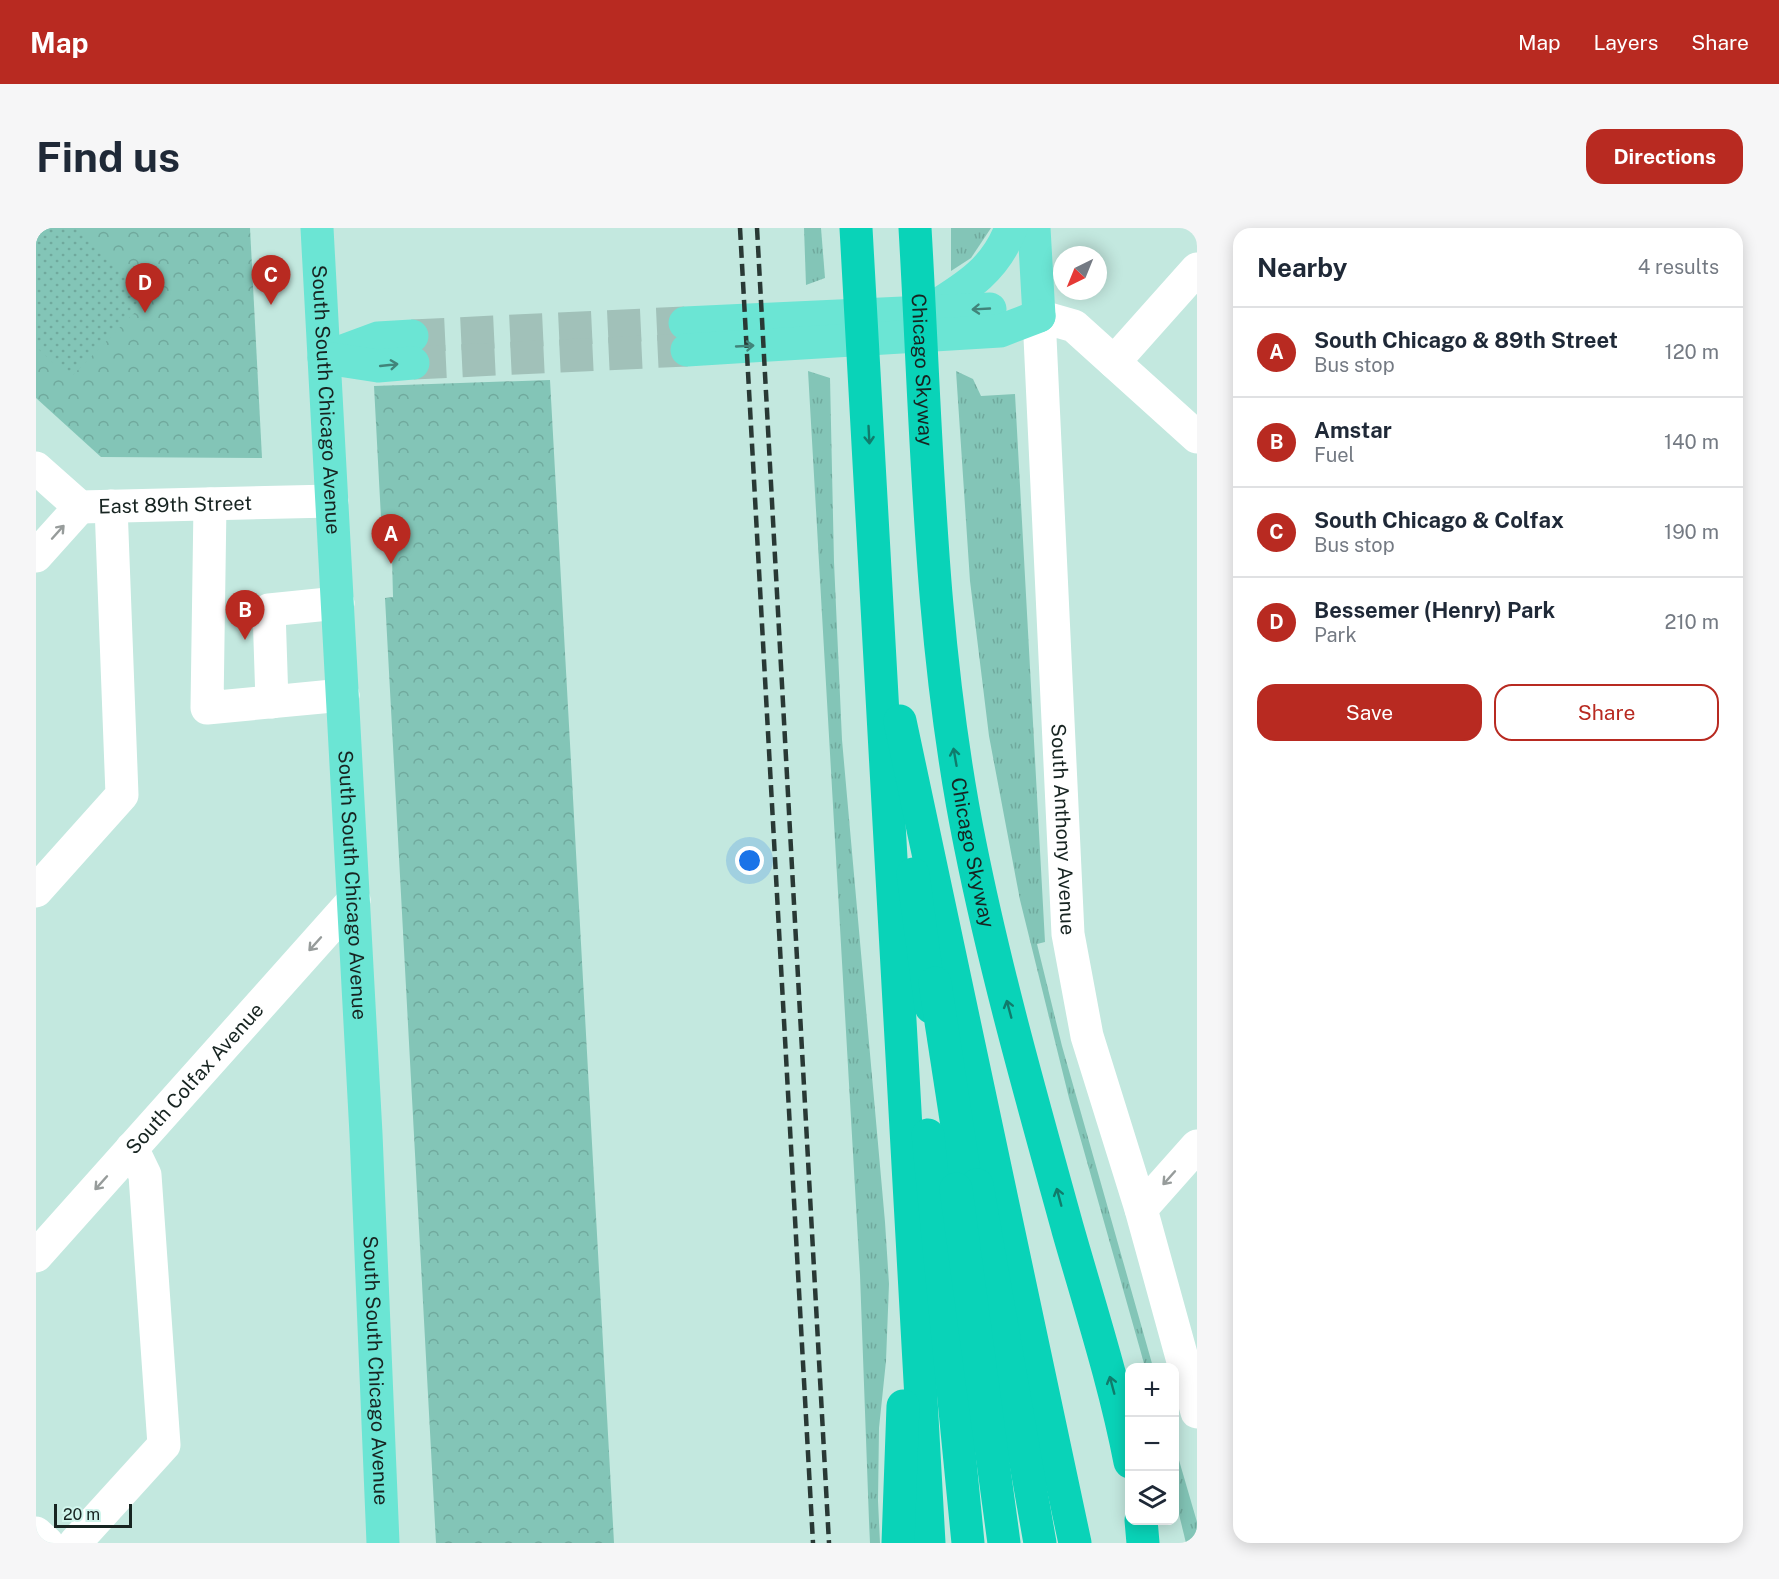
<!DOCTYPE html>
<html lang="en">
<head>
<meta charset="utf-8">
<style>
	body { margin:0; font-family:"Public Sans",sans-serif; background:#f6f6f7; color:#1f2937 }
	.controls { position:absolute; right:18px; bottom:18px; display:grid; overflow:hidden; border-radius:12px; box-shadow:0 3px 15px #0003 }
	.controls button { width:54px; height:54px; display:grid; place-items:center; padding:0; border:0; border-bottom:2px solid #e0e1e3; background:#fff; color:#1f2937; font:30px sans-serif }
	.compass { position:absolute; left:1017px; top:18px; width:54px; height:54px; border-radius:50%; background:#fff; box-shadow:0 3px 15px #0003; rotate:223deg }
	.scale { position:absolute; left:18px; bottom:15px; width:78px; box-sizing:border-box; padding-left:6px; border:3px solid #172421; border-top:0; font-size:16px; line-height:21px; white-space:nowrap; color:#172421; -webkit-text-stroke:4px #d0f5ec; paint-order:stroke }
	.you { position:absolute; left:714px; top:633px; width:21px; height:21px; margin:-15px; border:4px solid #fff; border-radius:50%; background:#1a73e8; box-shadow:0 0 0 9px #1a73e833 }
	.badge { display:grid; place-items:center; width:39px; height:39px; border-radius:50%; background:#b82a21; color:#fff; font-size:20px; font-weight:700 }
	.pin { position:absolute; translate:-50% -50px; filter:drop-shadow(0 2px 3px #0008) }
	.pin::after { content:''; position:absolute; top:32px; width:21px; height:18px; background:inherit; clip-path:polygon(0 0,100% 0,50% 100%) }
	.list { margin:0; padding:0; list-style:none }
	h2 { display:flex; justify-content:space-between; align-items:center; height:78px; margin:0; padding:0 24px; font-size:26px }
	h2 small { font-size:20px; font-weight:400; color:#747a83 }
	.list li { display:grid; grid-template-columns:39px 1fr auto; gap:18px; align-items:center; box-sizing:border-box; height:90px; padding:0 24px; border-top:2px solid #e0e1e3 }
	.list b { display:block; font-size:22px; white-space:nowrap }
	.list p { margin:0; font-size:20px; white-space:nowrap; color:#747a83 }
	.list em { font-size:20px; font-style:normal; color:#747a83 }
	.actions { display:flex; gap:12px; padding:18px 24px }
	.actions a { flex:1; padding:14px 0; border:2px solid #b82a21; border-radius:18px; text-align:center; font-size:21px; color:#b82a21 }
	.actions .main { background:#b82a21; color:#fff }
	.icon { flex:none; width:33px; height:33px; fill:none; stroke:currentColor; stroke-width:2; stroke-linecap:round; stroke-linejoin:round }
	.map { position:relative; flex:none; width:1161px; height:1315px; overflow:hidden; border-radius:18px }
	header { display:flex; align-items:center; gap:36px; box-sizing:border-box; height:84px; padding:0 30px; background:#b82a21; color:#fff }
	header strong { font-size:28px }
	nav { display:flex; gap:33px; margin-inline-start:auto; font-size:21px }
	.intro { display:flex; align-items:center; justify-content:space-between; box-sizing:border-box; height:144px; padding:0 36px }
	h1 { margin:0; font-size:42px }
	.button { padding:15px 27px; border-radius:18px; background:#b82a21; color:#fff; font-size:21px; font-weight:700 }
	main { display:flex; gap:36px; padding:0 36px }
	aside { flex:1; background:#fff; border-radius:18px; box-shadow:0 3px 15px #0003 }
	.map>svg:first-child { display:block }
</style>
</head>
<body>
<header>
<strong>Map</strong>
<nav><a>Map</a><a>Layers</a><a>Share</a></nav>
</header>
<div class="intro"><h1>Find us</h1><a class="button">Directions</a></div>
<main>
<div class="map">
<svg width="1161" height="1315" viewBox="0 0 1161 1315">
	<defs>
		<pattern id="grass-tufts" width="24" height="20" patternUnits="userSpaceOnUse" patternTransform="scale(1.5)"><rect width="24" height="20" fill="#83c5b7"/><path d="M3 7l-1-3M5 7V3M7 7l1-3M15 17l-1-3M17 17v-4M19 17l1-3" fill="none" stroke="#70a99d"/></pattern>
		<pattern id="forest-crowns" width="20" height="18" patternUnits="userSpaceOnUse" patternTransform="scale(1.5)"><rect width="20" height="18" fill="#83c5b7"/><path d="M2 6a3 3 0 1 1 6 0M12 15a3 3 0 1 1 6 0" fill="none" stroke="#70a99d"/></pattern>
		<pattern id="garden-dots" width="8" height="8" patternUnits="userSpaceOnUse" patternTransform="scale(1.5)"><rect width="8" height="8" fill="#83c5b7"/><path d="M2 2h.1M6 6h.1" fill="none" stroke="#70a99d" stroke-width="1.8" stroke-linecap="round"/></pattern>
	</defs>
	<rect width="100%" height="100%" fill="#c3e8df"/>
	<!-- grass -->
	<g fill="url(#grass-tufts)">
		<path d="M768 0H785L789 50 770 57Z"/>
		<path d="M915 0H955L935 30 915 43Z"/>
		<path d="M772 143 794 150 798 334 806 512 849 994 853 1056 850 1133 843 1200 842 1273 844 1315H834L833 1293 824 1047Z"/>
		<path d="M920 143 937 151 945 168 979 166 1009 714 1001 716 1026 818 1117 1139H1109L1033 870 984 672 953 508 934 353Z"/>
		<path d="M1138 1215 1161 1294V1315H1150L1139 1270Z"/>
	</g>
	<!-- forest -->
	<g fill="url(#forest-crowns)">
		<path d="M0 0H214L226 230 65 229 0 170Z"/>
		<path d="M514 152 578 1315H400L349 370 357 369 355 291 345 290 338 158Z"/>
	</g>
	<!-- garden -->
	<path fill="url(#garden-dots)" d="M0 0H42L115 68 34 150 0 119Z"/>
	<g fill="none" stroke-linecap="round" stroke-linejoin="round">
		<!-- major-tunnel -->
		<g stroke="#a1c1b9" stroke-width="33" stroke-dasharray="33 16" stroke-linecap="butt">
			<path d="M376 108 649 95"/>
			<path d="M377 135 651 122"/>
		</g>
		<!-- minor -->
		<g stroke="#fff" stroke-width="33">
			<path d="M1078 134 1161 41"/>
			<path id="s1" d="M1161 209 1038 98 1003 88 1032 706 1051 808 1105 981 1161 1184"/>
			<path id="s2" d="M0 240 44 279 296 273"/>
			<path d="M174 276 171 480 307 467"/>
			<path d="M0 328 44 279"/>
			<path d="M236 474 233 382 302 375"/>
			<path d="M0 663 86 567 75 278"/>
			<path d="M1105 981 1161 918"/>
			<path id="s3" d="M0 1028 318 672"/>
			<path d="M0 1305 11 1315"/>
			<path d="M39 1315 128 1217 109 947 96 920"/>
		</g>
		<!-- major -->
		<g stroke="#6be5d4" stroke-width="33">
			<path id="s4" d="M281 0 330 906 347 1315"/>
			<path d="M998 0 1003 88"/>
			<path d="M892 83C929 60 959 43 975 0"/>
			<path d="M649 95 954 81"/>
			<path d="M651 122 964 103 1003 88"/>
			<path d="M288 130 342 110 376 108"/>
			<path d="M290 130 342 138 377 135"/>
		</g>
		<!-- highway -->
		<g stroke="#09d3b8" stroke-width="33">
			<path d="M820 0 893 1315"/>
			<path id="s5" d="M879 0C891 205 893 414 934 616 960 746 997 875 1032 1002 1054 1079 1079 1156 1094 1234"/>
			<path d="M864 493 1039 1315"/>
			<path d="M877 646 895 779"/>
			<path d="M899 755 934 982"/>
			<path d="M892 907 932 1315"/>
			<path d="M941 957 1004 1315"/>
			<path d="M920 961 968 1315"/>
			<path d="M1105 1292 1107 1315"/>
			<path d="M862 1315 867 1178"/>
		</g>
		<!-- rail -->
		<g stroke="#293935" stroke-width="4.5" stroke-dasharray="12 6" stroke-linecap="butt">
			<path d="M704 0 777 1315"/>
			<path d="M721 0 793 1315"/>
		</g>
	</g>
	<!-- one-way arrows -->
	<defs><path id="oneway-shaft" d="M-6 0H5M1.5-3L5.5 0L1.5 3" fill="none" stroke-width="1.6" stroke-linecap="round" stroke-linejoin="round" transform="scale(1.5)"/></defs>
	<g stroke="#41847a">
		<use href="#oneway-shaft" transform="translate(945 81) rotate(177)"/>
		<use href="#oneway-shaft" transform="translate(709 118) rotate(-3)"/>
		<use href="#oneway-shaft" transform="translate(353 137) rotate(-6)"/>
	</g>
	<g stroke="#107c6c">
		<use href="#oneway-shaft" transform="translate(833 207) rotate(87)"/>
		<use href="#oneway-shaft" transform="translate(919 529) rotate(-100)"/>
		<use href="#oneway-shaft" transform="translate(973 781) rotate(-105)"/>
		<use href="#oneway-shaft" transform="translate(1023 969) rotate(-105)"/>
		<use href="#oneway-shaft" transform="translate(1076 1157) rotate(-105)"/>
	</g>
	<g stroke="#979c9b">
		<use href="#oneway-shaft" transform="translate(22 304) rotate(-48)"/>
		<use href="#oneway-shaft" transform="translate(279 716) rotate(132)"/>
		<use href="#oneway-shaft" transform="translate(1133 950) rotate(132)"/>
		<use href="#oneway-shaft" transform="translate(65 955) rotate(132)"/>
	</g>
	<g text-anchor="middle" stroke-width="6" stroke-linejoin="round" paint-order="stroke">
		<!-- street labels -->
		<g font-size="20" fill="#172421" stroke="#d0f5ec">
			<text dy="7" stroke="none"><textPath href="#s5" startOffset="142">Chicago Skyway</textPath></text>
			<text dy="7" stroke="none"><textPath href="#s4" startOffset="172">South South Chicago Avenue</textPath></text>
			<text dy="7" stroke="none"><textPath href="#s2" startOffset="154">East 89th Street</textPath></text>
			<text dy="7" stroke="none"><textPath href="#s1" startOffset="716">South Anthony Avenue</textPath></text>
			<text dy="7" stroke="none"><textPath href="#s5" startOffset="628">Chicago Skyway</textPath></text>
			<text dy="7" stroke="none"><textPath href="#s4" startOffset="658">South South Chicago Avenue</textPath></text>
			<text dy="7" stroke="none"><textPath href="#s3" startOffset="238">South Colfax Avenue</textPath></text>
			<text dy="7" stroke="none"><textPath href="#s4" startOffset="1144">South South Chicago Avenue</textPath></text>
		</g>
	</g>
</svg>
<div class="controls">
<button>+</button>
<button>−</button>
<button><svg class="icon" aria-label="layers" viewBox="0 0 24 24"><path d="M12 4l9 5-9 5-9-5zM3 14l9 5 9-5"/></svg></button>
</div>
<svg class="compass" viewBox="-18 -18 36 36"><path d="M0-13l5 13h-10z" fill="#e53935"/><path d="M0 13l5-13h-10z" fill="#747a83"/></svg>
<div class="scale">20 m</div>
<div class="you"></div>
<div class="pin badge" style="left:355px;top:336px">A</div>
<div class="pin badge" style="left:209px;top:412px">B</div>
<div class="pin badge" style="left:235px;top:77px">C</div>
<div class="pin badge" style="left:109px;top:85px">D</div>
</div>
<aside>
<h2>Nearby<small>4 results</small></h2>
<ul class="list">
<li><span class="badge">A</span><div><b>South Chicago &amp; 89th Street</b><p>Bus stop</p></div><em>120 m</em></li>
<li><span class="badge">B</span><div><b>Amstar</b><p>Fuel</p></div><em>140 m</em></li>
<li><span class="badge">C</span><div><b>South Chicago &amp; Colfax</b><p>Bus stop</p></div><em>190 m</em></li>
<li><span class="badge">D</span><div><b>Bessemer (Henry) Park</b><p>Park</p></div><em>210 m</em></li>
</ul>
<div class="actions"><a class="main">Save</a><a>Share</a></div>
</aside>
</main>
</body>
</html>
